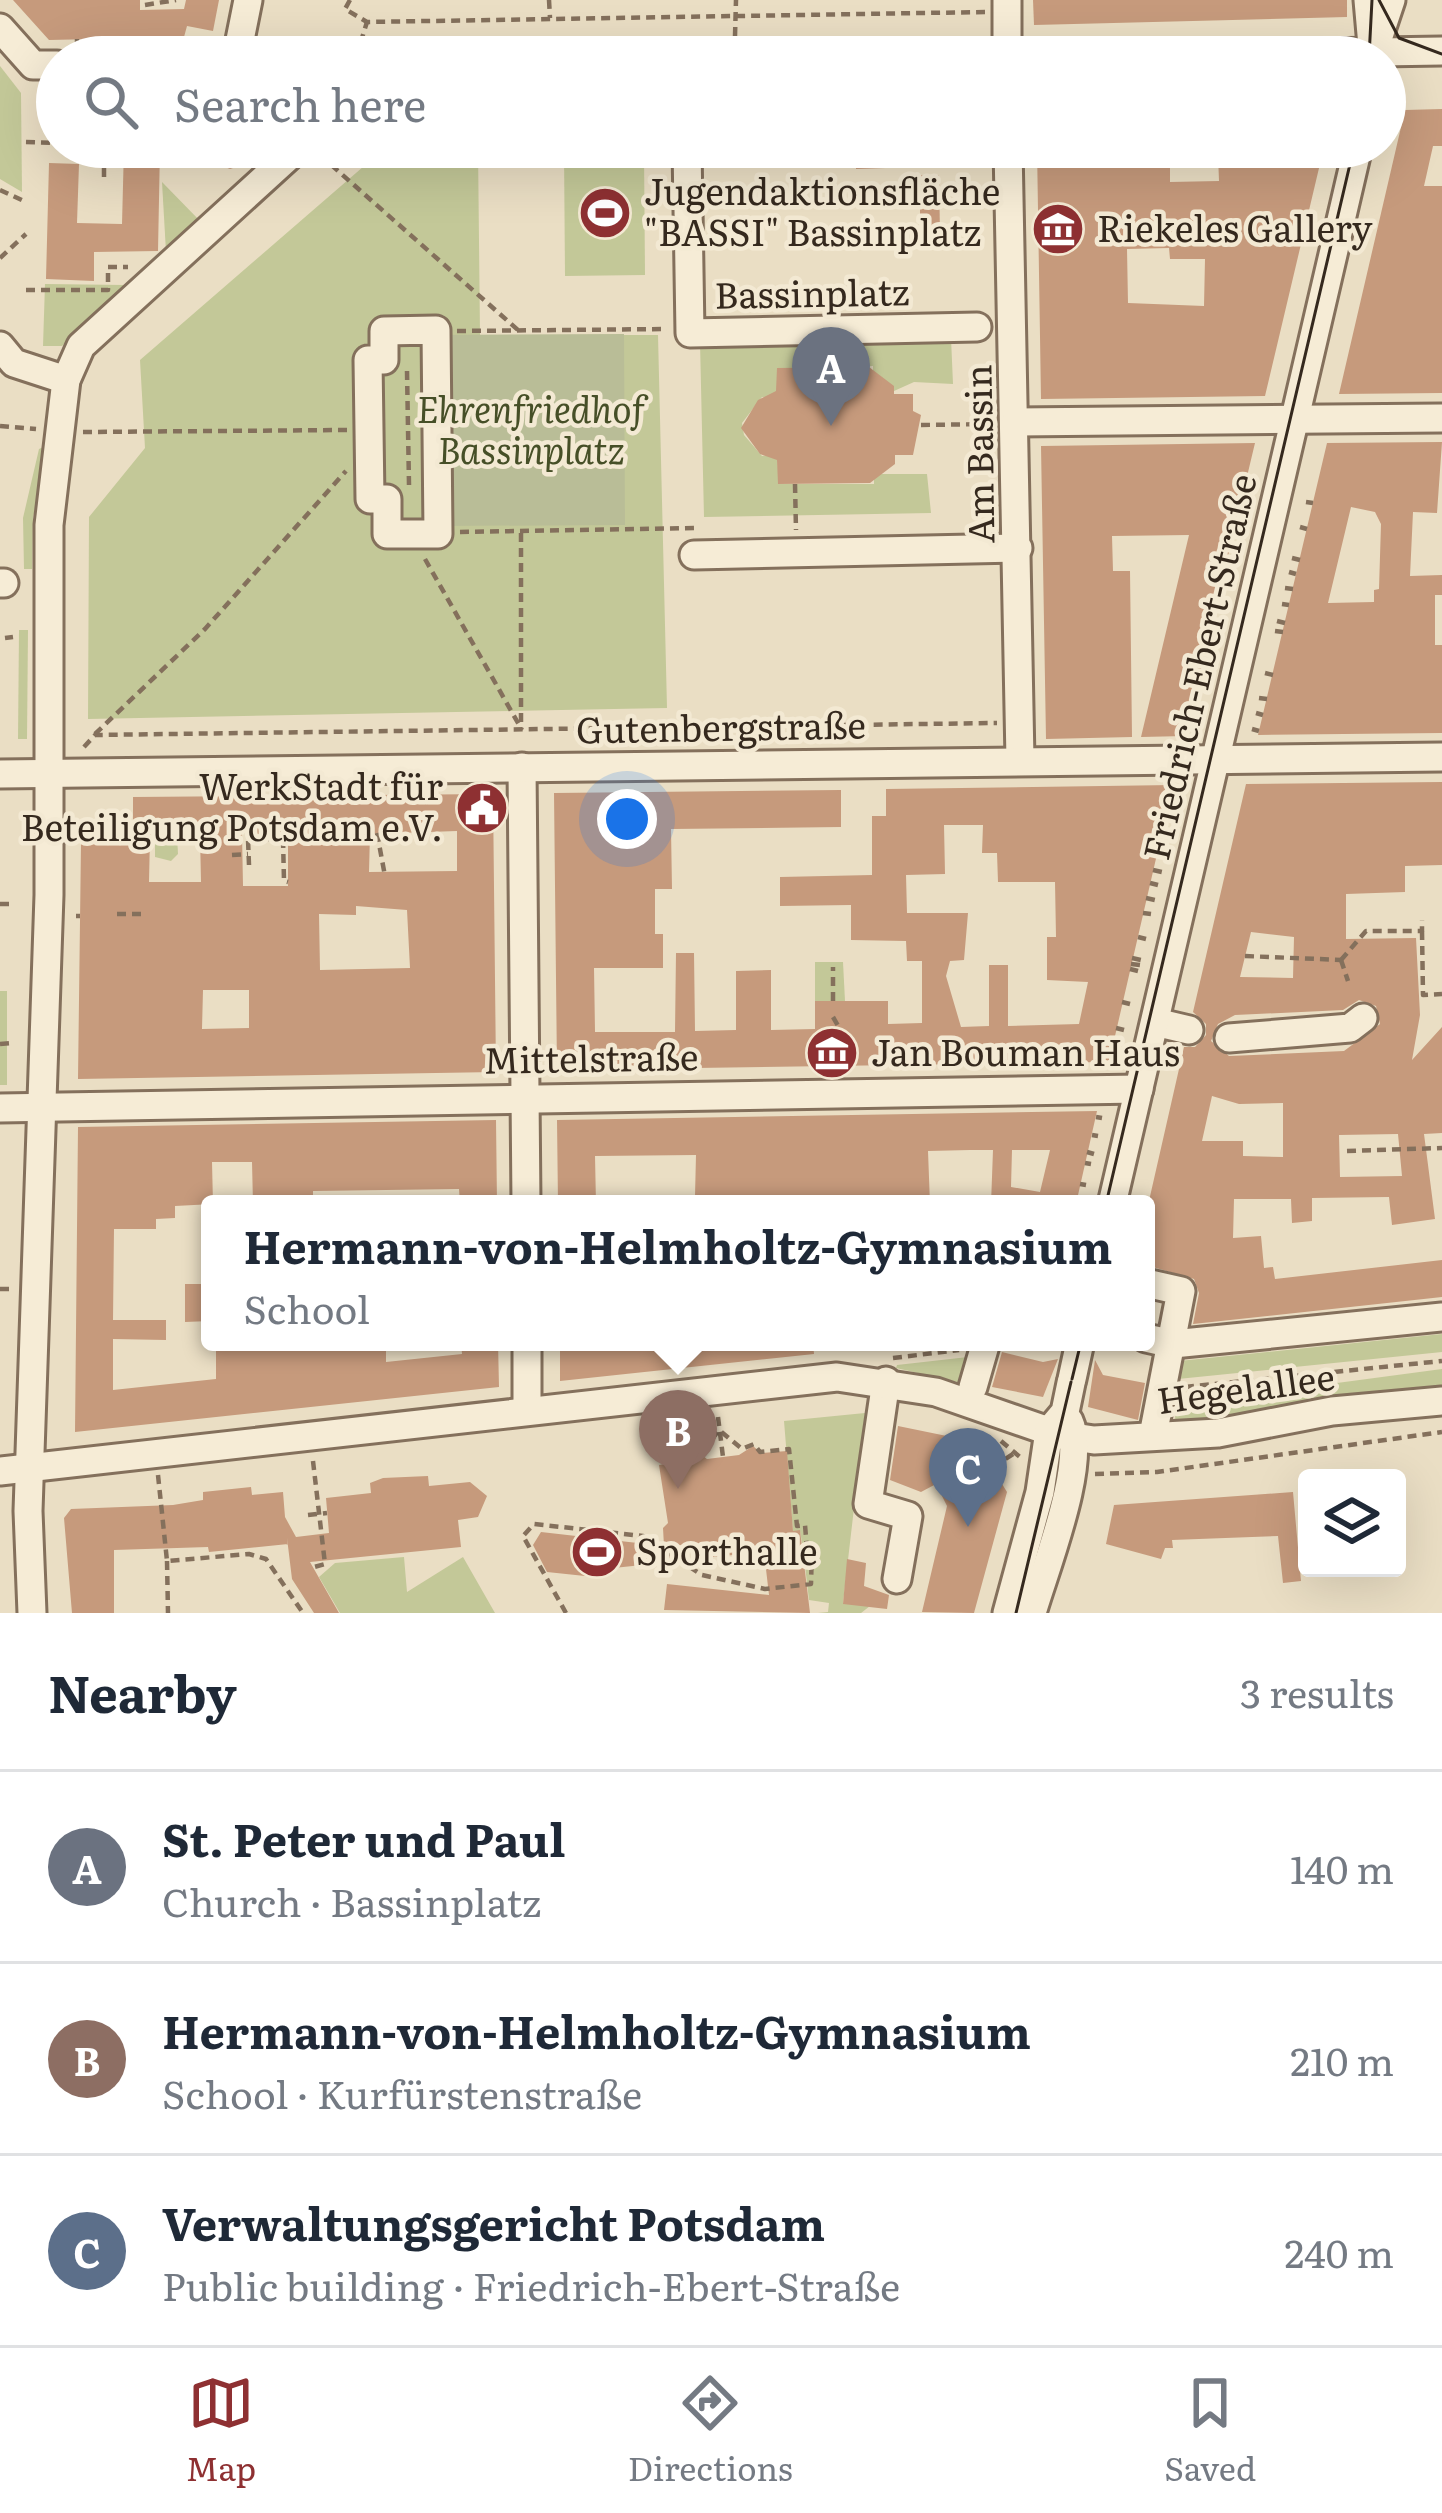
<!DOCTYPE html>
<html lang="en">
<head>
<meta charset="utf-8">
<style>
	body { margin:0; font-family:Literata,serif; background:#f6f6f7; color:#1f2937 }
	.controls { position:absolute; right:36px; bottom:36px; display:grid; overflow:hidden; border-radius:12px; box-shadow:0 12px 48px #0002 }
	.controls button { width:108px; height:108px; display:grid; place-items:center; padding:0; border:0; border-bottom:3px solid #e0e1e3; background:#fff; color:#1f2937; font:60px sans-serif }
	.you { position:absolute; left:627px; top:819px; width:42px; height:42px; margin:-30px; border:9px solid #fff; border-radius:50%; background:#1a73e8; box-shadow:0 0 0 18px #1a73e833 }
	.badge { display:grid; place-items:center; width:78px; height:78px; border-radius:50%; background:#8e3032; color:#fff; font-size:39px; font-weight:700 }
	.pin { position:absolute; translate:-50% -99px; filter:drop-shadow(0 3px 6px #0008) }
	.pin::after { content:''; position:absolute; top:63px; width:42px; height:36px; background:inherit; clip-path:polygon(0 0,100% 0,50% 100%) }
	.popup { position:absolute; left:201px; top:1195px; width:954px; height:156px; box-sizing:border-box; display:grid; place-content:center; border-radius:12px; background:#fff; filter:drop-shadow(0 3px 9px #0005); font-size:39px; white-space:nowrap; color:#747a83 }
	.popup b { font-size:45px; color:#1f2937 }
	.popup::after { content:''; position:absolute; left:50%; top:100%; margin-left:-24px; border:24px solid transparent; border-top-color:#fff }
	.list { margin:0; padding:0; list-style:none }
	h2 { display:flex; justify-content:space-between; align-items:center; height:156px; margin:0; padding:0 48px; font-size:51px }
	h2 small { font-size:39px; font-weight:400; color:#747a83 }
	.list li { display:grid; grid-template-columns:78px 1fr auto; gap:36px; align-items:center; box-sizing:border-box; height:192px; padding:0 48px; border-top:3px solid #e0e1e3 }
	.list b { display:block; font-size:45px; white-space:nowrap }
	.list p { margin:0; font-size:39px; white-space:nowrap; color:#747a83 }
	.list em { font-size:39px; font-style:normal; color:#747a83 }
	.icon { flex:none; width:66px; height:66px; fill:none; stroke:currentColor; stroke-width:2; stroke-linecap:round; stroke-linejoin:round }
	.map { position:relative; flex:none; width:1442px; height:1613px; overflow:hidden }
	.search { position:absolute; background:#fff; box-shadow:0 12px 48px #0002; left:36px; right:36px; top:36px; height:132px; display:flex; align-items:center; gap:30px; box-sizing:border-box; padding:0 42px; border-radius:66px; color:#747a83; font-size:45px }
	.sheet { height:732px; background:#fff }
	nav { display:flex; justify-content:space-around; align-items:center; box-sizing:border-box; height:168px; border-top:3px solid #e0e1e3; background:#fff; font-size:33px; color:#747a83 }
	nav a { display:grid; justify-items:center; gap:6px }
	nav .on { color:#8e3032 }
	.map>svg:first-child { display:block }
</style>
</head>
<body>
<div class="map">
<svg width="1442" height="1613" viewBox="0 0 1442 1613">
	<rect width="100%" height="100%" fill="#eadec4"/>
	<!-- green -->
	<g fill="#c3c898">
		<path d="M0 66 21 93 22 192 0 179Z"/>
		<path d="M386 147H478L480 335H658L667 708 88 719 89 517 145 448 140 360Z"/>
		<path d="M644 150 645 275 565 276 564 151Z"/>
		<path d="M162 182 201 222 166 252Z"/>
		<path d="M45 284 125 285 62 346H43Z"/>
		<path d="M951 338 953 384 914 382 894 391 873 376V366L797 367 777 399 762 397 742 423 744 435 762 456 777 454 779 484H874V474H927L931 513 704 517 700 342Z"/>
		<path d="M48 445 33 518 32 569H24L23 518 39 449Z"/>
		<path d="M19 630H28L27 739H18Z"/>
		<path d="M177 835 178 854 171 861 155 857V836Z"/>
		<path d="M815 962H843L845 1001H815Z"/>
		<path d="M7 991V1085H0V991Z"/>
		<path d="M1442 1334V1352L1178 1379 1179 1361Z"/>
		<path d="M968 1357 962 1383 896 1368 897 1365Z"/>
		<path d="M1442 1369V1387L1175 1423 1176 1396 1292 1389Z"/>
		<path d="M865 1413 843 1603 870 1606 861 1613H818L828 1612 829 1603 809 1600 805 1566 811 1564 810 1554H804L800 1531H793L784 1421Z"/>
		<path d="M404 1557 407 1592 463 1557 495 1613H340L319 1577 335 1563Z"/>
	</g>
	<!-- cemetery -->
	<path fill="#b9bd97" d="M624 334 625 525 438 526 436 335Z"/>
	<!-- building -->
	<g fill="#c69a7c" fill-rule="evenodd">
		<path d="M13 0H140V10L184 9 186 0H219L213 31 187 26 184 37 49 40Z"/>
		<path d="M1033 0H1347V17L1034 25Z"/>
		<path d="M1442 109V146H1433L1424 186H1442V393L1339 394 1405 110Z"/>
		<path d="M124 147H160L158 251 94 252V281L46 279 49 163 79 164 77 223 122 224Z"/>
		<path d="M175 147H272L260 159 230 169Z"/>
		<path d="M1037 147H1132L1133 165 1170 163V182L1219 181 1218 155 1236 156V150L1280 162 1284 147H1324L1265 396 1041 399ZM1169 248 1170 259H1205L1204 306 1128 303 1127 249Z"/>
		<path d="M915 149V167L856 169V150Z"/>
		<path d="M920 175H939L940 234H920Z"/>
		<path d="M869 367 894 386V394H913V411L921 415 913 455H895V464L870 483 778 484 777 460 760 454 741 428 758 400 776 391 777 368Z"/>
		<path d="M1442 442 1437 513 1413 512 1410 576 1442 575V595H1435V645H1442V733L1258 735 1327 443ZM1351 507 1375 512 1381 524 1379 589 1374 590V602L1328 603Z"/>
		<path d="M1255 443 1185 736 1141 737 1189 535 1112 536 1113 571H1130L1132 737 1046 739 1041 446Z"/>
		<path d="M1442 782V865L1405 866V892L1346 894V939L1416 938 1420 1015 1412 1060 1442 1027V1133L1424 1134 1435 1219 1392 1225 1389 1197 1312 1198V1221L1292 1223 1291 1199H1234L1233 1238 1261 1236 1264 1268 1273 1267 1275 1279 1442 1260V1297L1193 1324 1199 1293 1194 1279 1146 1265V1214L1184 1047H1195L1206 1035V1024L1193 1012 1246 784ZM1251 932 1294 937 1293 978 1240 977ZM1359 1000 1376 1006 1380 1024 1344 1051 1229 1056 1211 1041 1218 1024 1235 1015 1343 1010ZM1212 1096 1239 1104 1283 1103V1157L1243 1156V1141H1202ZM1398 1134 1402 1176 1340 1177 1339 1135Z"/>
		<path d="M1173 785 1109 1062 557 1070 554 793 841 790V827L671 829 672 889H655V934H663V968H594L595 1032H675L676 953H694L695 1031 736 1030V971L771 970V1030L815 1029V1001H888V1024L922 1023V961H907L906 941 851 940V905L780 906V877L872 875V816H886V789ZM944 825H983L982 853H997L998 882H1055L1056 937H1047V980L1088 982 1079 1024 1008 1026V965H989V1026L961 1027 946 976 950 961 964 960 968 913H907L906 875 945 874Z"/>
		<path d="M493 794 496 1072 78 1079 81 843H133V797ZM457 831V871L369 872 370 834ZM242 834H288V886H243ZM177 835H200L201 882H149L150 836ZM356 906 407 910 410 968 320 970 319 914 356 915ZM203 990H249V1028L202 1029Z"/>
		<path d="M1097 1111 1076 1204H991L993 1150H970L928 1151 930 1204H724V1196H695L696 1155 595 1156 596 1204H558L557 1120ZM1012 1150H1050L1040 1192 1011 1187Z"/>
		<path d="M496 1120 497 1204H460L459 1189 313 1191V1204H253L252 1162H212L213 1204 175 1206V1218L156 1219V1229H114L113 1320H166V1340L113 1339V1390L216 1379V1342H386V1362L462 1354 461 1342H498L499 1387 75 1432 78 1127Z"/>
		<path d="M185 1284H210V1321L185 1322Z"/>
		<path d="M560 1342H813L814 1354 560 1381Z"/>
		<path d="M1002 1352 1043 1362 1058 1359 1043 1397 992 1387Z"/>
		<path d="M1095 1360 1103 1375 1145 1383 1138 1420 1088 1407Z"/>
		<path d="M898 1426 976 1442 1007 1492 974 1613 922 1612 947 1506 936 1484 921 1492 890 1480Z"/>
		<path d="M753 1446 761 1453 787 1451 793 1531 800 1530 810 1613 664 1610 667 1584 769 1595 764 1552 713 1557 712 1542 671 1546V1562L604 1569V1578L547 1572 533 1545 541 1532 664 1546 663 1528 668 1523 659 1465 684 1461 695 1450 707 1459 739 1455Z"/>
		<path d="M428 1476 429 1486 470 1482 487 1496 478 1517 458 1520 461 1547 310 1562 339 1613H314L292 1579 287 1538 288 1544 209 1552 208 1547 114 1550V1613H72L64 1518 71 1509 173 1505 203 1500V1492L251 1487 252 1495 283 1492 285 1517 296 1537 329 1533 326 1498 371 1493 370 1483 383 1478Z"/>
		<path d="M1293 1492 1301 1581 1283 1583 1278 1536 1172 1540 1173 1548H1165L1161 1559 1106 1544 1114 1505Z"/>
		<path d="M847 1559 866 1563 864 1586 889 1595 887 1609 843 1604Z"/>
	</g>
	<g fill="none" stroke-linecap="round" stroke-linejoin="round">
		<!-- minor casing -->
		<g stroke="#84705c" stroke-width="33">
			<g id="minor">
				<path d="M1007 0V57"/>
				<path d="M1368 0 1373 57"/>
				<path d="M0 28 33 65H57"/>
				<path d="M1377 42 1391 0"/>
				<path d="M242 57 239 45 248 0"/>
				<path d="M1073 57 1442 51"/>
				<path d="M687 147 690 333 977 327"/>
				<path d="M1008 147 1020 760"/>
				<path d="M436 330 438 534H387V499H370L368 360H384V331Z"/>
				<path d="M0 346 14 363 66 380"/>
				<path d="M1016 422 1442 418"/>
				<path d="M694 555 1018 548"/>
				<path d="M0 583H4"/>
				<path d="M522 767 526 1204"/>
				<path d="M0 774 1442 757"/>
				<path d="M1155 1022 1189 1030"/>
				<path d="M1229 1038 1350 1028 1363 1018"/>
				<path d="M0 1108 1139 1089"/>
				<path d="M1112 1204 1358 147"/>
				<path d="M1146 1283 1181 1291 1155 1425"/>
				<path d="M1146 1338 1173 1344 1442 1317"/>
				<path d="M527 1342V1411"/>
				<path d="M1072 1379 1080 1342"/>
				<path d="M886 1381 868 1504 908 1516 897 1579"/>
				<path d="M973 1387 986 1342"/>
				<path d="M0 1471 837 1377 936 1392 1060 1435 1094 1440 1218 1433 1332 1411 1442 1401"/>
				<path d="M32 1613 28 1511 49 895V525L66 380 81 346 299 147"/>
				<path d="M1007 1613 1040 1492 1049 1431 1065 1412 1071 1383"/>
				<path d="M1032 1613C1045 1568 1088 1462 1069 1421"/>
			</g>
		</g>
		<!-- path -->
		<g stroke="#84705c" stroke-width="4.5" stroke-dasharray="9 6" stroke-linecap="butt">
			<path d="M350 0 345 9 367 22 985 12"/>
			<path d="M549 0 550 18"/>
			<path d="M145 5 176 0"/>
			<path d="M735 36 736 0"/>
			<path d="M121 38V46"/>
			<path d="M77 46V39"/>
			<path d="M356 57 367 22"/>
			<path d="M26 142 57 143"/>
			<path d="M320 155 518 330"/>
			<path d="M104 177V147"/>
			<path d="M0 190 26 202"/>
			<path d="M0 258 26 234"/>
			<path d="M26 290H108V267H128"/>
			<path d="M457 331 667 329"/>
			<path d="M407 371 409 485"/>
			<path d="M921 425 993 424"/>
			<path d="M0 426 36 429"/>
			<path d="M83 432 348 430"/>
			<path d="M795 484 796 530"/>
			<path d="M1306 502 1313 503"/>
			<path d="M1300 527 1307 529"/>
			<path d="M460 532 694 528"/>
			<path d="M521 533V724"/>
			<path d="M1292 558 1300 560"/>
			<path d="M425 559 522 730"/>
			<path d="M1289 572 1296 574"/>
			<path d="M1285 588 1293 589"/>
			<path d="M1282 604 1289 605"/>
			<path d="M1277 621 1285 623"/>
			<path d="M1275 631 1283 632"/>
			<path d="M5 638 13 637"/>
			<path d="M1265 673 1273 675"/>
			<path d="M1259 698 1267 699"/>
			<path d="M1256 713 1263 715"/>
			<path d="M1252 729 1259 731"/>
			<path d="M95 734 205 629 346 471"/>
			<path d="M84 747 95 735 997 723"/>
			<path d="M1169 805 1177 807"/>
			<path d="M377 833 385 876"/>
			<path d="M283 839 284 881 288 882"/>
			<path d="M1159 845 1167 847"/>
			<path d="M1158 850 1166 852"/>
			<path d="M232 855 248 854"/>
			<path d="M249 865 248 839H287V834"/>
			<path d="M1153 870 1162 872"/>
			<path d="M1150 883 1158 885"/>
			<path d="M1146 898 1155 900"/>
			<path d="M0 904H13"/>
			<path d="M1143 913 1151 914"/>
			<path d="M117 914H145"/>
			<path d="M76 916H80"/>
			<path d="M1422 931 1423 995 1442 994"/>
			<path d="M1138 937 1146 939"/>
			<path d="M1245 956 1341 960"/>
			<path d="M1132 958 1141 960"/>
			<path d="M1341 960 1366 931H1422V920"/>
			<path d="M1341 960 1348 981"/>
			<path d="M1131 964 1140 965"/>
			<path d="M1130 969 1138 971"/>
			<path d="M833 1001V967"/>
			<path d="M1122 1002 1130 1004"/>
			<path d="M833 1017 840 1029"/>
			<path d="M1116 1028 1124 1030"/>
			<path d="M1113 1042 1121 1043"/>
			<path d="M0 1044 12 1043"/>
			<path d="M1110 1055 1118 1057"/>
			<path d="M1096 1117 1102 1118"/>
			<path d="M1092 1135 1098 1136"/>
			<path d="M1347 1151 1442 1148"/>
			<path d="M1087 1152 1094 1154"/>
			<path d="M1085 1163 1091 1164"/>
			<path d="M1080 1184 1086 1185"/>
			<path d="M0 1289H15"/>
			<path d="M893 1358 959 1350"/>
			<path d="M1185 1387 1442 1361"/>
			<path d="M718 1417 723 1457"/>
			<path d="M1001 1441 1020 1457"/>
			<path d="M658 1456 702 1452"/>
			<path d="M313 1461 325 1564 314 1567"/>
			<path d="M993 1467 1013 1454"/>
			<path d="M1095 1474 1157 1472 1442 1432"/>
			<path d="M158 1475 167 1561 249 1554 266 1559 303 1613"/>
			<path d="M308 1515 327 1513"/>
			<path d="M167 1561 168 1613"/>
			<path d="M566 1613 523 1536 534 1524 643 1536 702 1575 765 1589 811 1584 812 1549H807L805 1525 797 1526 789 1449 760 1452 754 1444 742 1449 719 1430 701 1454"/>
		</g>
		<!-- minor -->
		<use href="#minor" stroke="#f6ecd6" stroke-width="27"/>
		<!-- tram -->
		<g stroke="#35291e" stroke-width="3">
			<path d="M1379 0 1399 38 1442 54"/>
			<path d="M1369 57 1372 0"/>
			<path d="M1106 1204 1354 147"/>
			<path d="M1072 1379 1081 1342"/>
			<path d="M1016 1613 1071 1382"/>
		</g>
	</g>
	<!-- icons -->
	<defs>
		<g id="stadium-disc" transform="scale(2.7)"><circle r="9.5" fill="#8e3032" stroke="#f3e9d3"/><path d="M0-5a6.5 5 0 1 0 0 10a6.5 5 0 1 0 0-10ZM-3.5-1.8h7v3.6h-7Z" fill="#fff"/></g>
		<g id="museum-disc" transform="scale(2.7)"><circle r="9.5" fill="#8e3032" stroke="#f3e9d3"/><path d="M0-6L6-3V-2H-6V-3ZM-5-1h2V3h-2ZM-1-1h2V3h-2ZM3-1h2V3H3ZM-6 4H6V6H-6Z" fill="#fff"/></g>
		<g id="civic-disc" transform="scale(2.7)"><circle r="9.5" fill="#8e3032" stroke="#f3e9d3"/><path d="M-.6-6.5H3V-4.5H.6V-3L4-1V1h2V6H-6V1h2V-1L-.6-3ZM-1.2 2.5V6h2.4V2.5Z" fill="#fff"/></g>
	</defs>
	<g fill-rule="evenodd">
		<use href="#stadium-disc" x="605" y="213"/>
		<use href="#museum-disc" x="1058" y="229"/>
		<use href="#civic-disc" x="482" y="808"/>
		<use href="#museum-disc" x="832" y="1053"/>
		<use href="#stadium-disc" x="597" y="1552"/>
	</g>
	<g text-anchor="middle" stroke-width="9" stroke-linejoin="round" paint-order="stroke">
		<!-- poi labels -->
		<g font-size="36" fill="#35291e" stroke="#f3e9d3" text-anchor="start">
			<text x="644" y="205">Jugendaktionsfläche<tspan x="644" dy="41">"BASSI" Bassinplatz</tspan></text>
			<text x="1097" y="242">Riekeles Gallery</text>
			<text x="443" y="800" text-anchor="end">WerkStadt für<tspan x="443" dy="41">Beteiligung Potsdam e.V.</tspan></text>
			<text x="871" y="1066">Jan Bouman Haus</text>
			<text x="636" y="1565">Sporthalle</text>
		</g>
		<!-- street labels -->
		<g font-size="36" fill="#35291e" stroke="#f3e9d3">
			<text transform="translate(812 294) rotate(-1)" y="13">Bassinplatz</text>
			<text transform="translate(980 454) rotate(-91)" y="13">Am Bassin</text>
			<text transform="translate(1200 667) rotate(-77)" y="13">Friedrich-Ebert-Straße</text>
			<text transform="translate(721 728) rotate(-1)" y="13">Gutenbergstraße</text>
			<text transform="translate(591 1059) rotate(-1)" y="13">Mittelstraße</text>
			<text transform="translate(1246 1389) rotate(-8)" y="13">Hegelallee</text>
		</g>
		<!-- park labels -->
		<g font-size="36" font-style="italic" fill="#464f27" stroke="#f3e9d3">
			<text x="531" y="423">Ehrenfriedhof<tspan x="531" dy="41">Bassinplatz</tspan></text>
		</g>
	</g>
</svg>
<div class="controls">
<button><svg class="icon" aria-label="layers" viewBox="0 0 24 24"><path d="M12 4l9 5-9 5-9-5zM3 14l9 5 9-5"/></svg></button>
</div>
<div class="you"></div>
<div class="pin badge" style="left:831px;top:426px;background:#6b7280">A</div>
<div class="pin badge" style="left:678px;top:1489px;background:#8d6e63">B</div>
<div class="popup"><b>Hermann-von-Helmholtz-Gymnasium</b>School</div>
<div class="pin badge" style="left:968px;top:1527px;background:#5c6f8a">C</div>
<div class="search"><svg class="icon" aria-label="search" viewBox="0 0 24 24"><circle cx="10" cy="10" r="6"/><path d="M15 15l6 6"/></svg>Search here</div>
</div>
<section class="sheet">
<h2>Nearby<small>3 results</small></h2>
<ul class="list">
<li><span class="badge" style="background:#6b7280">A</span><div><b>St. Peter und Paul</b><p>Church · Bassinplatz</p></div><em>140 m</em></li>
<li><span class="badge" style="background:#8d6e63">B</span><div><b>Hermann-von-Helmholtz-Gymnasium</b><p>School · Kurfürstenstraße</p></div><em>210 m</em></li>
<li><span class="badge" style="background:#5c6f8a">C</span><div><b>Verwaltungsgericht Potsdam</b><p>Public building · Friedrich-Ebert-Straße</p></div><em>240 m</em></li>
</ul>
</section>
<nav>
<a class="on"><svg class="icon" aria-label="map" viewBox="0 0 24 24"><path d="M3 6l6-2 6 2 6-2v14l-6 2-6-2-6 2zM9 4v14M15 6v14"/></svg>Map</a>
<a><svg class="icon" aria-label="directions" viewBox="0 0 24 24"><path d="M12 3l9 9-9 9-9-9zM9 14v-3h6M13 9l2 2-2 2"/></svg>Directions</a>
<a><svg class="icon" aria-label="saved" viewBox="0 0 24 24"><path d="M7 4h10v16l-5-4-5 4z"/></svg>Saved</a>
</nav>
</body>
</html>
